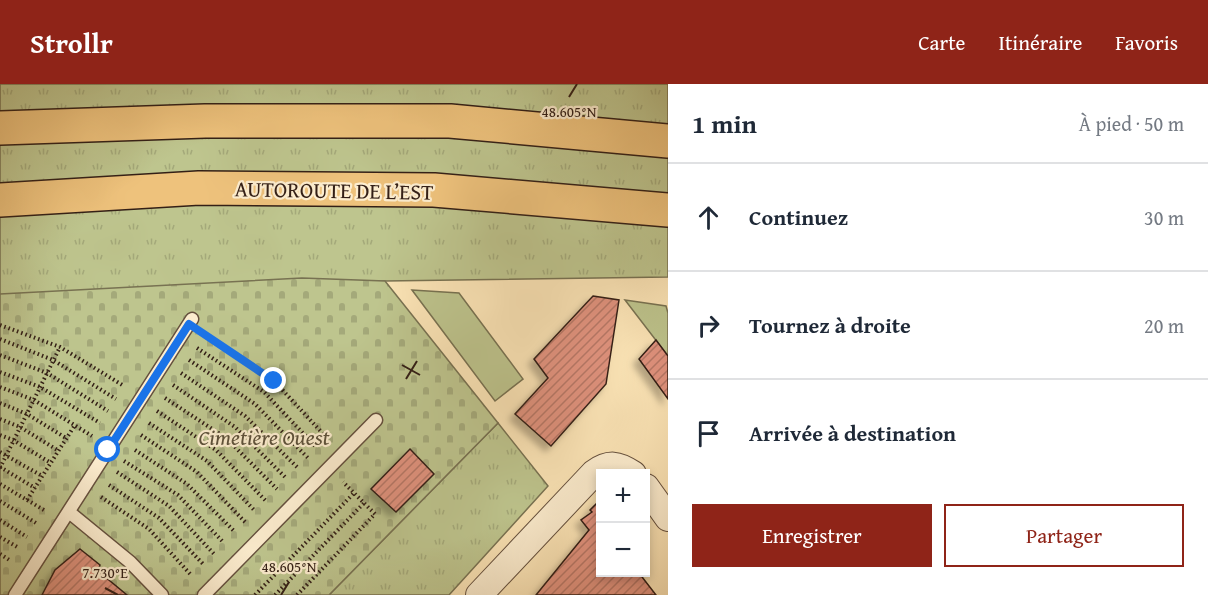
<!DOCTYPE html>
<html lang="fr">
<head>
<meta charset="utf-8">
<style>
	body { margin:0; font-family:"Gentium Book Plus",serif; background:#f6f6f7; color:#1f2937 }
	.controls { position:absolute; right:18px; bottom:18px; display:grid; overflow:hidden; border-radius:0px; box-shadow:0 3px 9px #0003 }
	.controls button { width:54px; height:54px; display:grid; place-items:center; padding:0; border:0; border-bottom:2px solid #e0e1e3; background:#fff; color:#1f2937; font:30px sans-serif }
	.stop { position:absolute; width:18px; height:18px; margin:-14px; border:4px solid #1a73e8; border-radius:50%; background:#fff }
	.stop.end { background:#1a73e8; border-color:#fff; box-shadow:0 2px 6px #0008 }
	.list { margin:0; padding:0; list-style:none }
	h2 { display:flex; justify-content:space-between; align-items:center; height:78px; margin:0; padding:0 24px; font-size:26px }
	h2 small { font-size:20px; font-weight:400; color:#747a83 }
	.list li { display:grid; grid-template-columns:39px 1fr auto; gap:18px; align-items:center; box-sizing:border-box; height:108px; padding:0 24px; border-top:2px solid #e0e1e3 }
	.list b { display:block; font-size:22px; white-space:nowrap }
	.list em { font-size:20px; font-style:normal; color:#747a83 }
	.actions { display:flex; gap:12px; padding:18px 24px }
	.actions a { flex:1; padding:14px 0; border:2px solid #8f2418; border-radius:0px; text-align:center; font-size:21px; color:#8f2418 }
	.actions .main { background:#8f2418; color:#fff }
	.icon { flex:none; width:33px; height:33px; fill:none; stroke:currentColor; stroke-width:2; stroke-linecap:round; stroke-linejoin:round }
	.map { position:relative; flex:none; width:668px; height:511px; overflow:hidden }
	header { display:flex; align-items:center; gap:36px; box-sizing:border-box; height:84px; padding:0 30px; background:#8f2418; color:#fff }
	header strong { font-size:28px }
	nav { display:flex; gap:33px; margin-inline-start:auto; font-size:21px }
	main { display:flex }
	aside { flex:1; background:#fff }
	.map>svg:first-child { display:block }
</style>
</head>
<body>
<header>
<strong>Strollr</strong>
<nav><a>Carte</a><a>Itinéraire</a><a>Favoris</a></nav>
</header>
<main>
<div class="map">
<svg width="668" height="511" viewBox="0 0 668 511">
	<defs>
		<pattern id="grass-tufts" width="24" height="20" patternUnits="userSpaceOnUse" patternTransform="scale(1.5)"><rect width="24" height="20" fill="#bec58e"/><path d="M3 7l-1-3M5 7V3M7 7l1-3M15 17l-1-3M17 17v-4M19 17l1-3" fill="none" stroke="#a4a97a"/></pattern>
		<pattern id="cemetery-stones" width="16" height="16" patternUnits="userSpaceOnUse" patternTransform="scale(1.5)"><rect width="16" height="16" fill="#bec58e"/><path d="M2 7V4a2 2 0 0 1 4 0v3zM10 15v-3a2 2 0 0 1 4 0v3z" fill="#a4a97a"/></pattern>
		<pattern id="building-hatch" width="6" height="6" patternUnits="userSpaceOnUse" patternTransform="scale(1.5)"><rect width="6" height="6" fill="#e0927e"/><path d="M-1 1l2-2M0 6l6-6M5 7l2-2" fill="none" stroke="#b67766"/></pattern>
		<filter id="shadow"><feDropShadow dx="-5.5" dy="5.5" stdDeviation="3" flood-color="#0004"/></filter>
	</defs>
	<rect width="100%" height="100%" fill="#fce5b7"/>
	<filter id="stains"><feTurbulence type="fractalNoise" baseFrequency=".00333" numOctaves="4"/><feColorMatrix values="0 0 0 0 .2 0 0 0 0 .09 0 0 0 0 .02 0 0 0 .5 -.17"/></filter>
	<radialGradient id="worn" r=".72"><stop offset=".6" stop-color="#630" stop-opacity="0"/><stop offset="1" stop-color="#630" stop-opacity=".3"/></radialGradient>
	<!-- grass -->
	<g fill="url(#grass-tufts)" stroke="#787252" stroke-width="1.5">
		<path d="M0 0H668V193L385 197 0 212Z"/>
		<path d="M498 339 548 402 449 511H329Z"/>
	</g>
	<!-- cemetery -->
	<path fill="url(#cemetery-stones)" stroke="#787252" stroke-width="1.5" d="M302 194 385 197 498 339 329 511H0V210Z"/>
	<!-- garden -->
	<g fill="#bec58e" stroke="#787252" stroke-width="1.5">
		<path d="M412 206 459 209 523 295 495 317Z"/>
		<path d="M625 216 666 222 668 229V272Z"/>
	</g>
	<!-- building -->
	<g fill="url(#building-hatch)" stroke="#331f16" stroke-width="1.5" filter="url(#shadow)">
		<path d="M593 212 619 216 606 300 551 362 515 330 548 294 534 275Z"/>
		<path d="M656 256 668 272V315L639 275Z"/>
		<path d="M410 365 434 390 396 428 371 405Z"/>
		<path d="M600 416V489H639L656 511H536L589 446 581 436 592 428 590 426Z"/>
		<path d="M80 465 100 481 98 487 127 511H42L55 486Z"/>
	</g>
	<g fill="none" stroke-linecap="round" stroke-linejoin="round">
		<!-- lane casing -->
		<g stroke="#65503e" stroke-width="15">
			<g id="lane">
				<path d="M69 428 130 478 162 511"/>
				<path d="M15 511 192 235"/>
				<path d="M204 511 376 336"/>
			</g>
		</g>
		<!-- street casing -->
		<g stroke="#65503e" stroke-width="28">
			<g id="street">
				<path d="M646 403 668 434"/>
				<path d="M479 511 594 389C609 378 618 380 633 390"/>
			</g>
		</g>
		<!-- highway casing -->
		<g stroke="#331f16" stroke-width="36">
			<g id="highway">
				<path d="M0 44 205 37H450L668 57"/>
				<path d="M0 116 199 104 434 106 668 126"/>
			</g>
		</g>
		<!-- path -->
		<g stroke="#331f16" stroke-width="4" stroke-dasharray="1.5 3" stroke-linecap="butt">
			<path d="M0 241 60 263 124 302"/>
			<path d="M206 251 274 297 327 354"/>
			<path d="M0 255 53 276 116 315"/>
			<path d="M197 264 264 308 317 364"/>
			<path d="M0 271 47 289 108 327"/>
			<path d="M189 276 255 320 308 374"/>
			<path d="M0 288 40 303 100 339"/>
			<path d="M181 289 245 332 298 384"/>
			<path d="M173 301 235 343 287 395"/>
			<path d="M0 303 34 316 92 352"/>
			<path d="M165 314 226 354 277 405"/>
			<path d="M0 319 27 330 66 354"/>
			<path d="M157 327 216 366 266 417"/>
			<path d="M0 335 20 343 59 367"/>
			<path d="M149 339 207 377 255 427"/>
			<path d="M0 351 13 356 51 379"/>
			<path d="M141 351 197 388 245 438"/>
			<path d="M135 366 187 400 235 448"/>
			<path d="M0 368 42 392"/>
			<path d="M124 377 178 411 224 459"/>
			<path d="M0 383 35 404"/>
			<path d="M0 384 60 263"/>
			<path d="M117 388 169 422 214 470"/>
			<path d="M0 400 44 426"/>
			<path d="M109 401 159 434 204 481"/>
			<path d="M101 413 149 445 192 492"/>
			<path d="M27 416 75 341"/>
			<path d="M0 417 36 439"/>
			<path d="M0 436 27 453"/>
			<path d="M0 453 19 464"/>
			<path d="M0 470 11 477"/>
			<path d="M255 511 354 409"/>
			<path d="M275 511 364 419"/>
			<path d="M297 511 375 430 343 398"/>
		</g>
		<!-- lane -->
		<use href="#lane" stroke="#fdeed0" stroke-width="12"/>
		<!-- street -->
		<use href="#street" stroke="#fdeed0" stroke-width="26"/>
		<!-- highway -->
		<use href="#highway" stroke="#eec27c" stroke-width="33"/>
	</g>
	<g fill="none" stroke-linecap="round" stroke-linejoin="round">
		<!-- route -->
		<path stroke="#1a73e8" stroke-width="8" d="M108 366 189 240 274 297"/>
	</g>
	<!-- ticks -->
	<path fill="none" stroke="#331f16" stroke-width="2" d="M569 13 577 0M402 281 420 291M406 295 417 277M105 504 118 511M281 511 289 498"/>
	<g text-anchor="middle" stroke-width="4.5" stroke-linejoin="round" paint-order="stroke">
		<!-- street labels -->
		<g font-size="22" fill="#331f16" stroke="#fdeed0">
			<text transform="translate(334 106) rotate(1)" y="8">AUTOROUTE DE L’EST</text>
		</g>
		<!-- park labels -->
		<g font-size="22" font-style="italic" fill="#5d513a" stroke="#fdeed0">
			<text x="264" y="361">Cimetière Ouest</text>
		</g>
	</g>
	<g font-size="15" text-anchor="middle" fill="#331f16" stroke="#fdeed0" stroke-width="4.5" stroke-linejoin="round" paint-order="stroke">
		<text x="569" y="33">48.605°N</text>
		<text x="289" y="488">48.605°N</text>
		<text x="105" y="494">7.730°E</text>
	</g>
	<rect width="100%" height="100%" filter="url(#stains)"/>
	<rect width="100%" height="100%" fill="url(#worn)"/>
</svg>
<div class="controls">
<button>+</button>
<button>−</button>
</div>
<div class="stop" style="left:108px;top:366px"></div>
<div class="stop end" style="left:274px;top:297px"></div>
</div>
<aside>
<h2>1 min<small>À pied · 50 m</small></h2>
<ul class="list">
<li><svg class="icon" aria-label="ahead" viewBox="0 0 24 24"><path d="M12 20V5M6 11l6-6 6 6"/></svg><div><b>Continuez</b></div><em>30 m</em></li>
<li><svg class="icon" aria-label="right" viewBox="0 0 24 24"><path d="M7 20v-9h11M14 6l5 5-5 5"/></svg><div><b>Tournez à droite</b></div><em>20 m</em></li>
<li><svg class="icon" aria-label="arrive" viewBox="0 0 24 24"><path d="M6 21V4h12l-3 4 3 4H6"/></svg><div><b>Arrivée à destination</b></div></li>
</ul>
<div class="actions"><a class="main">Enregistrer</a><a>Partager</a></div>
</aside>
</main>
</body>
</html>
